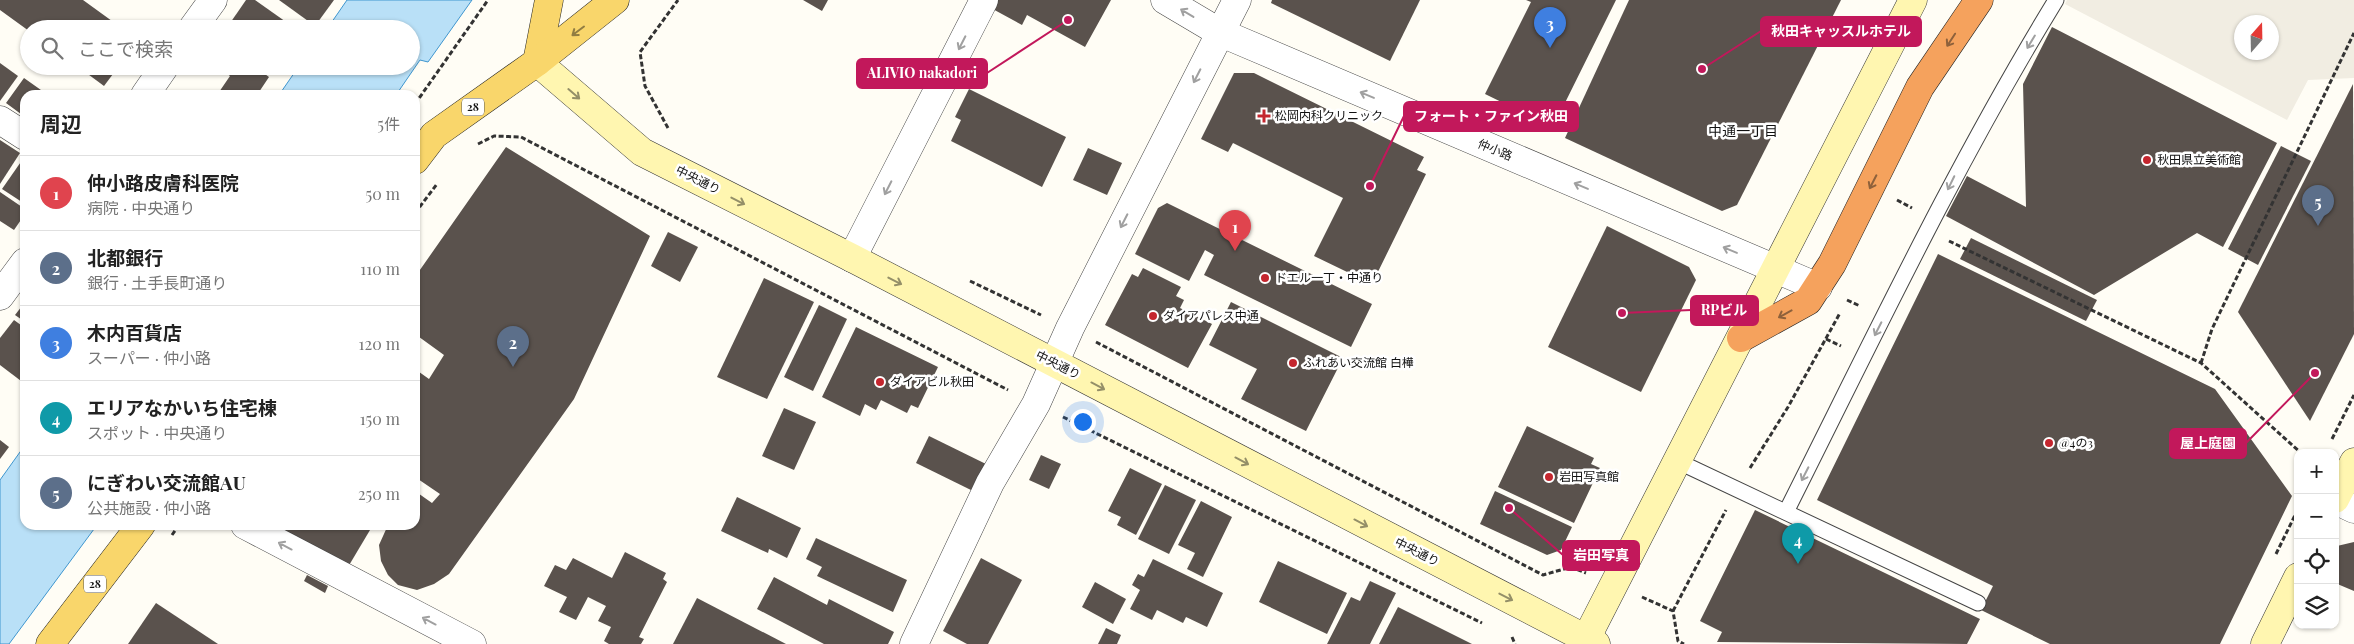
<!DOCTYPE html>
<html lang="ja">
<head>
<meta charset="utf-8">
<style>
	body { margin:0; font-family:"Playfair Display","Noto Sans JP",serif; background:#f2f2f2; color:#222 }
	.controls { position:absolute; right:15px; bottom:15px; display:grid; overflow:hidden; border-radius:10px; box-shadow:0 1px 4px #0004 }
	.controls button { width:45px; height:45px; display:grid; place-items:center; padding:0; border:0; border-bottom:1px solid #e0e0e0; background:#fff; color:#222; font:25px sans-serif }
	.compass { position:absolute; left:2234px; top:15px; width:45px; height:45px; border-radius:50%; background:#fff; box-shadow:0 1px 4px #0004; rotate:20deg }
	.you { position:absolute; left:1082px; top:421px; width:18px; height:18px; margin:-12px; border:4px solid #fff; border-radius:50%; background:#1a73e8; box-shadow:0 0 0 8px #1a73e833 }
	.badge { display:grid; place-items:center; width:32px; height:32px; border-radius:50%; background:#ea580c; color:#fff; font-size:16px; font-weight:700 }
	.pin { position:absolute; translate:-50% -41px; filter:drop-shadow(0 1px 2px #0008) }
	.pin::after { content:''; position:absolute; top:26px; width:18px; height:15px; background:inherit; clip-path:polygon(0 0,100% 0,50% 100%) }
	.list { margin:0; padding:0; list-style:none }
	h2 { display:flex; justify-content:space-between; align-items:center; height:65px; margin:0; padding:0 20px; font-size:21px }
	h2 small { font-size:16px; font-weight:400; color:#767676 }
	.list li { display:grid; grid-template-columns:32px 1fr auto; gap:15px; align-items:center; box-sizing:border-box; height:75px; padding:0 20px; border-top:1px solid #e0e0e0 }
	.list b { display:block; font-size:19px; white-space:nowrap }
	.list p { margin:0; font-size:16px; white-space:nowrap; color:#767676 }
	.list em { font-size:16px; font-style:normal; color:#767676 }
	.icon { flex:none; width:28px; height:28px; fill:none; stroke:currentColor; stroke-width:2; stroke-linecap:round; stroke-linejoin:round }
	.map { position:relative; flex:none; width:2354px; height:644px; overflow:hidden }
	.search { position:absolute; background:#fff; box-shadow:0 1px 4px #0004; left:20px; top:20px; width:400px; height:55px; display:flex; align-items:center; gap:12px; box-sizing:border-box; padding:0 18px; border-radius:28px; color:#767676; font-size:19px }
	.panel { position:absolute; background:#fff; box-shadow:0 1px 4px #0004; left:20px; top:90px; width:400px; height:440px; border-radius:15px }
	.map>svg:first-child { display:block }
</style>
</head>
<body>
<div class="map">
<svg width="2354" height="644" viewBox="0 0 2354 644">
	<rect width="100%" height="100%" fill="#fffdf5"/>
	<!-- plaza -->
	<path fill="#f1ede2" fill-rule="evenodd" d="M2067 0H2354V78L2308 80 2287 120 2065 4ZM2242 22H2272V52H2242Z"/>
	<!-- water -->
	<g fill="#b9e0f7" stroke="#3f96cf">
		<path d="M347 0H472L428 62 420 60 396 95H279L299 66H411V29H327Z"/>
		<path d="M25 445V525H97L9 644H0V480Z"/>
	</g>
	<!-- building -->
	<g fill="#5a524d">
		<path d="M0 0H83L123 29H29V31L0 10Z"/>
		<path d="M246 0H255L296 29H226Z"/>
		<path d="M279 0H334L315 26Z"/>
		<path d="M803 0H828L822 11Z"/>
		<path d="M993 0H1111L1085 47 1027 15 1022 25 989 7Z"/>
		<path d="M1272 0H1420L1390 61 1271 3Z"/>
		<path d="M1526 0H1616L1553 127 1485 94 1531 2Z"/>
		<path d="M1629 0H1841L1737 205 1722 211 1565 138Z"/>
		<path d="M2052 27 2277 143 2223 247 2197 233 2094 295 1946 216 1967 176 2026 207 2023 84Z"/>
		<path d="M0 63 18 76 0 101Z"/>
		<path d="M77 66H119L104 86Z"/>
		<path d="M217 66H254L269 77 257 95H217L230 76Z"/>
		<path d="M262 66H278L273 74Z"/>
		<path d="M1234 73H1254L1424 157 1417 170 1426 174 1372 284 1314 256 1343 198 1233 143 1228 152 1201 139Z"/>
		<path d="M24 78 48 95H25V117L6 103Z"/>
		<path d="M2353 84 2354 334 2310 421 2238 312Z"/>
		<path d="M969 89 1066 137 1042 187 951 141 961 120 955 117Z"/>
		<path d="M0 140 20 153 0 184Z"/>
		<path d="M2281 146 2311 161 2258 265 2228 249Z"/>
		<path d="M506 147 650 236 574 399 449 574 434 584 417 590 398 585 388 575 381 561 379 545 388 525H415V491L432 503 440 494 415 477V369L429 379 444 355 415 334V277Z"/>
		<path d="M1088 148 1122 163 1107 195 1073 180Z"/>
		<path d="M25 156V204L2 189Z"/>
		<path d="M0 192 25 209V214L14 230 0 221Z"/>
		<path d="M1167 203 1372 304 1351 347 1204 275 1214 255 1205 250 1189 281 1135 254 1158 208Z"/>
		<path d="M1607 226 1689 267 1696 280 1641 392 1548 347Z"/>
		<path d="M668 232 698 247 680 282 651 266Z"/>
		<path d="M1971 238 2097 300 2086 321 1960 259Z"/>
		<path d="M1938 254 2215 389 2292 496 2220 644H2050L1981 610 1993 586 1817 500Z"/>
		<path d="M1143 268 1181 287 1176 296 1184 300 1180 308 1212 324 1188 368 1105 325 1132 274 1138 277Z"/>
		<path d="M764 278 814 302 767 399 717 377Z"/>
		<path d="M25 302V322L15 315Z"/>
		<path d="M1231 302 1343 358 1306 431 1241 399 1257 369 1209 345Z"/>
		<path d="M819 305 847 319 813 391 784 377Z"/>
		<path d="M14 320 25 328V384L0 365V338Z"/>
		<path d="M856 327 938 367 918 408 911 405 907 413 881 400 876 410 865 404 860 416 822 397Z"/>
		<path d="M784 408 816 422 794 470 762 456Z"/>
		<path d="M1527 426 1594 458 1591 464 1600 468 1574 523 1498 487Z"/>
		<path d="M929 436 988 465 975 492 916 463Z"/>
		<path d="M0 440 9 447 0 459Z"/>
		<path d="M1041 455 1061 464 1049 489 1029 480Z"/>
		<path d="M1130 468 1162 484 1136 535 1117 525 1121 517 1108 511Z"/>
		<path d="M1165 485 1196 500 1169 554 1138 539Z"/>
		<path d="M1495 491 1572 527 1561 550 1547 555 1480 524Z"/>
		<path d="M737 497 801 528 787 558 769 549 768 553 721 531Z"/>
		<path d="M1201 501 1232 517 1203 577 1187 569 1195 553 1178 545Z"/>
		<path d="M1755 510 1980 619 1967 644 1717 642 1722 632 1700 621Z"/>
		<path d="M274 525H373L348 567Z"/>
		<path d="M816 538 907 580 893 612 817 576 822 567 806 559Z"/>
		<path d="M2354 542V591L2335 583 2337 546Z"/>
		<path d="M625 552 666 573 663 579 667 582 639 637 644 639 641 644H609L604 641 611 627 598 621 606 606 588 597 576 620 559 612 567 597 544 586 555 565 566 570 573 558 612 578Z"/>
		<path d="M981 558 1022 580 988 644H967L943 631Z"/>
		<path d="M1153 559 1223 593 1207 627 1186 617 1183 623 1157 610 1152 620 1130 609 1140 590 1132 585 1138 574 1144 577Z"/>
		<path d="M1278 561 1347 593 1327 634 1259 602Z"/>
		<path d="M307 575 328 586 325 593 304 581Z"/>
		<path d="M774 577 827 605 829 599 894 632 888 644H824L757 609Z"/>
		<path d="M1370 581 1396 593 1370 644H1327L1351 597 1360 601Z"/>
		<path d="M1095 582 1126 599 1113 624 1082 607Z"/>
		<path d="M697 598 786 644H673Z"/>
		<path d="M156 603 218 644H128Z"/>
		<path d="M1398 607 1472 644H1379Z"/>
		<path d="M1106 628 1121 635 1117 644H1098Z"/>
	</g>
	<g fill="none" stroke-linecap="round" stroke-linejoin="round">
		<!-- lane casing -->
		<g stroke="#444" stroke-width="17">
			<g id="lane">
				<path d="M1677 461 1978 603"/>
				<path d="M1786 512C1873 339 1955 165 2056 0"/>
			</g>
		</g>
		<!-- street casing -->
		<g stroke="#444" stroke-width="29">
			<g id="street">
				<path d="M1165 0 1219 32 1818 287"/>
				<path d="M192 29 213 0"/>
				<path d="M145 95 165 66"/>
				<path d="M0 120 25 136"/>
				<path d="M852 258 984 0"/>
				<path d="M0 296 25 262"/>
				<path d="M2335 500 2354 509"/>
				<path d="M245 525 472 644"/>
				<path d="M914 644 990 483 1036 404 1070 328 1237 0"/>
			</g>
		</g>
		<!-- secondary casing -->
		<g stroke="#333" stroke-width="29">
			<g id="secondary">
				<path d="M537 62 642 152 852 258 1596 644"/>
				<path d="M2335 499 2354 462"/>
				<path d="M1586 639 1913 0"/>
				<path d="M2265 644 2298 577"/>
			</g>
		</g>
		<!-- primary casing -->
		<g stroke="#222" stroke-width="29">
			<g id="primary">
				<path d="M537 62 549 0"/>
				<path d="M415 160 434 135 537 62 615 0"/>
				<path d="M50 644 141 525"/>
			</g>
		</g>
		<!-- highway casing -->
		<g stroke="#222" stroke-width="29">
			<path id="highway" d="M1741 338 1808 301 1832 264 1920 87 1979 0"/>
		</g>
		<!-- path -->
		<g stroke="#333" stroke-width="3" stroke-dasharray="5 2.5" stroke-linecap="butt">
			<path d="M415 104 488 0"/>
			<path d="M668 128 645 86 640 52 678 0"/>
			<path d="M478 144 494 136 521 137 1008 390"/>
			<path d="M1897 200 1912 208"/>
			<path d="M415 213 437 184"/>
			<path d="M1949 241 2201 363 2301 453"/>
			<path d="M970 281 1041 315"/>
			<path d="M1847 300 1860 306"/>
			<path d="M1826 339 1841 346"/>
			<path d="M1096 342 1543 575 1571 567 1586 573"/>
			<path d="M2201 363 2212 329 2354 33"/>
			<path d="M1063 417 1482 623"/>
			<path d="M2332 439 2354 395"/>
			<path d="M1750 468 1788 407 1840 313"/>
			<path d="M172 535 179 525"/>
			<path d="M2276 554 2298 509"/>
			<path d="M1642 597 1673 611 1678 641 1684 644"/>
			<path d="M1673 611 1726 510"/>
			<path d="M1512 637 1515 644"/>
		</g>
		<!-- lane -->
		<use href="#lane" stroke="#fff" stroke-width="15"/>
		<!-- street -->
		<use href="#street" stroke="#fff" stroke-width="28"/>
		<!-- secondary -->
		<use href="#secondary" stroke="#fff6b0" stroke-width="28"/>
		<!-- primary -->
		<use href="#primary" stroke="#f9d66b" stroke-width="28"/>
		<!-- highway -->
		<use href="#highway" stroke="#f5a25d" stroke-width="28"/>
	</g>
	<!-- one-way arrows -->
	<defs><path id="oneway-shaft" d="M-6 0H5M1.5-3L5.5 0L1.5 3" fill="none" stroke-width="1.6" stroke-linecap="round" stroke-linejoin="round" transform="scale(1.25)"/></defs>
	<g stroke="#a0a0a0">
		<use href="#oneway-shaft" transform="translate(1187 13) rotate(-149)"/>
		<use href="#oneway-shaft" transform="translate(2031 42) rotate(121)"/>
		<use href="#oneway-shaft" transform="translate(962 43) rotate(117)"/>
		<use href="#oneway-shaft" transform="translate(1197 76) rotate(117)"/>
		<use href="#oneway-shaft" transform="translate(1367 95) rotate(-157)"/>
		<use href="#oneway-shaft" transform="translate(1951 183) rotate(116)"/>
		<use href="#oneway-shaft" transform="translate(1581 186) rotate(-157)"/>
		<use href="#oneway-shaft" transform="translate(888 188) rotate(117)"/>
		<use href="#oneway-shaft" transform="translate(1124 221) rotate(117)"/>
		<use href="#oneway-shaft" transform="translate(1730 250) rotate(-157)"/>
		<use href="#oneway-shaft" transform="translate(1878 329) rotate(117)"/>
		<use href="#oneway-shaft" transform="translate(1805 474) rotate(117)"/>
		<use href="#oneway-shaft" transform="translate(285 546) rotate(-152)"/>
		<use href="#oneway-shaft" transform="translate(429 621) rotate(-152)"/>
	</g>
	<use stroke="#917d42" href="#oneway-shaft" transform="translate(578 31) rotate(143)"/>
	<g stroke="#8e613b">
		<use href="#oneway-shaft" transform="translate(1951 40) rotate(123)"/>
		<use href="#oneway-shaft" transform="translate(1873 182) rotate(117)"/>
		<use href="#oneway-shaft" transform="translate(1785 314) rotate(151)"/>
	</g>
	<g stroke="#948f68">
		<use href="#oneway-shaft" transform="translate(574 94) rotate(41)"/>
		<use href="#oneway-shaft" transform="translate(738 201) rotate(27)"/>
		<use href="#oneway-shaft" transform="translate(895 281) rotate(27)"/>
		<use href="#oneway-shaft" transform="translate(1098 386) rotate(28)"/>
		<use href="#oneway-shaft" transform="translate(1242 461) rotate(28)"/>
		<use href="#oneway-shaft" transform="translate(1361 523) rotate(28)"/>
		<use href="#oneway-shaft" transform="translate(1506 597) rotate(27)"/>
	</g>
	<!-- markers -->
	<g fill="#c4262e" stroke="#fff" stroke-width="2">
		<path d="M1261.5 108.5h5v5h5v5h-5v5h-5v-5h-5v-5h5z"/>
		<circle cx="2147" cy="160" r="5"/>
		<circle cx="1265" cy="278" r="5"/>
		<circle cx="1153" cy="316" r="5"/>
		<circle cx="1293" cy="363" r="5"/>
		<circle cx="880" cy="382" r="5"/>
		<circle cx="2049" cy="443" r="5"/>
		<circle cx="1549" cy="477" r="5"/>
	</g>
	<g text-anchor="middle" stroke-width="5" stroke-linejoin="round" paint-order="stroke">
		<!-- shield labels -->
		<g fill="#fff" stroke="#585858" stroke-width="1">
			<rect x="462" y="98.5" width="22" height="17" rx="4"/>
			<rect x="84" y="575.5" width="22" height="17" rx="4"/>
		</g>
		<g font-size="11" font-weight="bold" fill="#111">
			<text x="473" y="111">28</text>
			<text x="95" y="588">28</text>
		</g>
		<!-- poi labels -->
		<g font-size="12" fill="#111" stroke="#fff" text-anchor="start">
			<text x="1275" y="120">松岡内科クリニック</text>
			<text x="2157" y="164">秋田県立美術館</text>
			<text x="1275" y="282">ドエル一丁・中通り</text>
			<text x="1163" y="320">ダイアパレス中通</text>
			<text x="1303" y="367">ふれあい交流館 白樺</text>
			<text x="890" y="386">ダイアビル秋田</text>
			<text x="2059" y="447">@4の3</text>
			<text x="1559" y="481">岩田写真館</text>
		</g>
		<!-- street labels -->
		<g font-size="12" fill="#111" stroke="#fff">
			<text transform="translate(1495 150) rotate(23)" y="4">仲小路</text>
			<text transform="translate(698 180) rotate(27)" y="4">中央通り</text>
			<text transform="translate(1058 365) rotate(27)" y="4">中央通り</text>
			<text transform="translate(1417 552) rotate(27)" y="4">中央通り</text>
		</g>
		<!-- neighbourhood labels -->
		<g font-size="14" fill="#111" stroke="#fff">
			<text x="1743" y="136">中通一丁目</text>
		</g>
	</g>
	<!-- callouts -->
	<path fill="none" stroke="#c2185b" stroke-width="2" d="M1702 69L1761 31M1068 20L987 73M1370 186L1404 116M1622 313L1691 310M2315 373L2246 443M1509 508L1563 555"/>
	<g fill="#c2185b" stroke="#fff" stroke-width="2">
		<circle cx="1702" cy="69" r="5"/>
		<circle cx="1068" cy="20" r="5"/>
		<circle cx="1370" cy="186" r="5"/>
		<circle cx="1622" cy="313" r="5"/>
		<circle cx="2315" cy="373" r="5"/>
		<circle cx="1509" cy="508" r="5"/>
	</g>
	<g fill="#c2185b" stroke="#c2185b" stroke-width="2">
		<rect x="1761" y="17" width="160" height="29" rx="5"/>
		<rect x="857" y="59" width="130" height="29" rx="5"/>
		<rect x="1404" y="102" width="174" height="29" rx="5"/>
		<rect x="1691" y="296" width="67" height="29" rx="5"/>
		<rect x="2170" y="429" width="76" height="29" rx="5"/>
		<rect x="1563" y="541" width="76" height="29" rx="5"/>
	</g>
	<g font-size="14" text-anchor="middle" font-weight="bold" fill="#fff">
		<text x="1841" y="36">秋田キャッスルホテル</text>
		<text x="922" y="78">ALIVIO nakadori</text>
		<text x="1491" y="121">フォート・ファイン秋田</text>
		<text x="1724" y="315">RPビル</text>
		<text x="2208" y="448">屋上庭園</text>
		<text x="1601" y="560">岩田写真</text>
	</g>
</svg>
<div class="controls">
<button>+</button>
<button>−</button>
<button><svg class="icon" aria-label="locate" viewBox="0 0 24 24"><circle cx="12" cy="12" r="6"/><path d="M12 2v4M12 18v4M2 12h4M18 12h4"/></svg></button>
<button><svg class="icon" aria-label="layers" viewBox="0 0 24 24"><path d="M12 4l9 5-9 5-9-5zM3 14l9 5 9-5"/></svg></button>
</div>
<svg class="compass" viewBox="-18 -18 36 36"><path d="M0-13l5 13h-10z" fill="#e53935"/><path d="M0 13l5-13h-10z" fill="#767676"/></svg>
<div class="you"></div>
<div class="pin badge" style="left:1235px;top:251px;background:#e0444e">1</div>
<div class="pin badge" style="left:513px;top:367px;background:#5c6f8a">2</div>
<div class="pin badge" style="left:1550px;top:48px;background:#3f7fe0">3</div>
<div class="pin badge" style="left:1798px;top:564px;background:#0f9aa8">4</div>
<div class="pin badge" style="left:2318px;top:226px;background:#5c6f8a">5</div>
<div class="search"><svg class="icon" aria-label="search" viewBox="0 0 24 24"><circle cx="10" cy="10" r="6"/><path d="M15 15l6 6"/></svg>ここで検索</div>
<section class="panel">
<h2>周辺<small>5件</small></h2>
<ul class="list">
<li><span class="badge" style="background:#e0444e">1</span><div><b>仲小路皮膚科医院</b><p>病院 · 中央通り</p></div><em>50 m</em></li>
<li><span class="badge" style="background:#5c6f8a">2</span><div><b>北都銀行</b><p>銀行 · 土手長町通り</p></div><em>110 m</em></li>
<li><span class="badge" style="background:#3f7fe0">3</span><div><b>木内百貨店</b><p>スーパー · 仲小路</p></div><em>120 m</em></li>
<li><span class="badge" style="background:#0f9aa8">4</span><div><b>エリアなかいち住宅棟</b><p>スポット · 中央通り</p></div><em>150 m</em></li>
<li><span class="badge" style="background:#5c6f8a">5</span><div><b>にぎわい交流館AU</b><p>公共施設 · 仲小路</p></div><em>250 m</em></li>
</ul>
</section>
</div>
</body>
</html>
